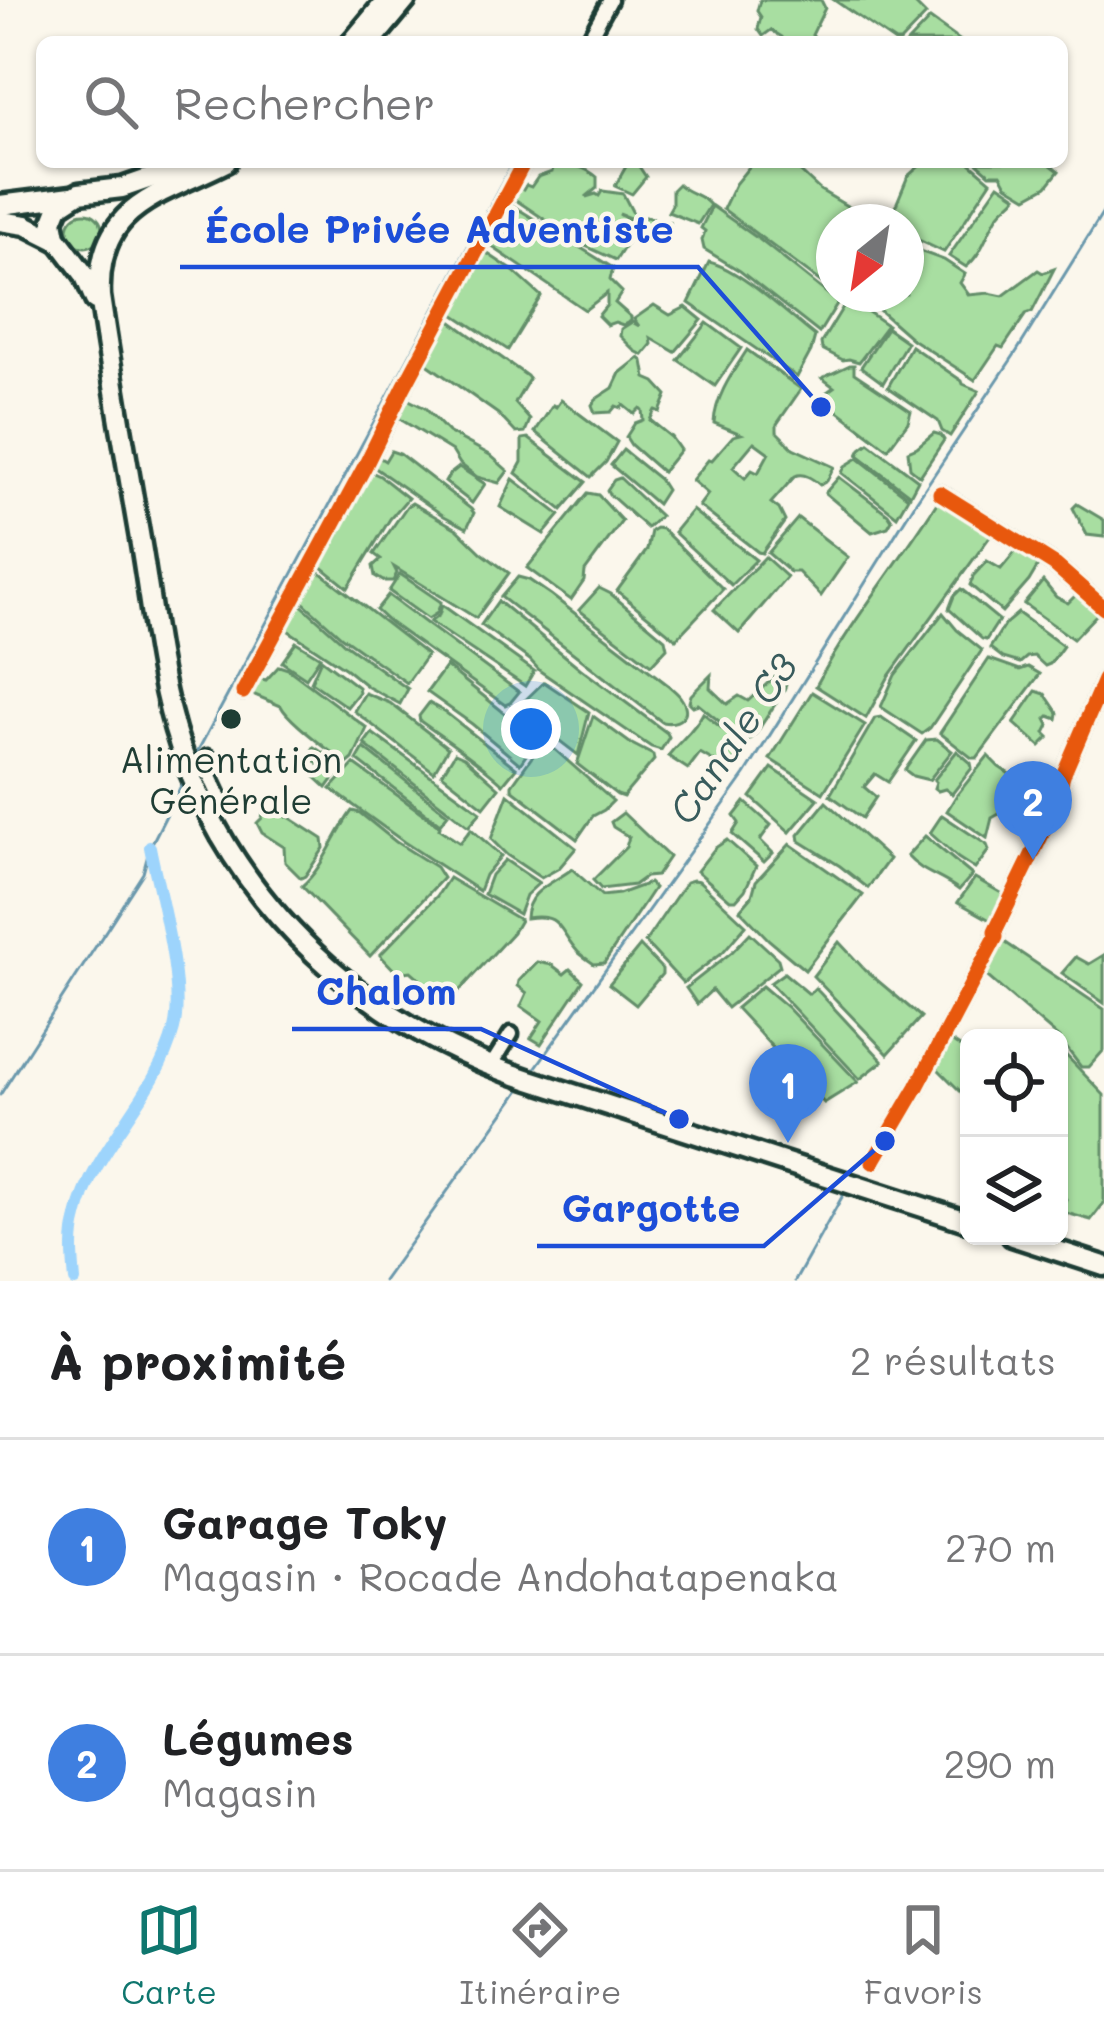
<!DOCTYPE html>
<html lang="fr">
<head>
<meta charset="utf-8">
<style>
	body { margin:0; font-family:Mali,sans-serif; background:#f2f2f2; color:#202124 }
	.controls { position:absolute; right:36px; bottom:36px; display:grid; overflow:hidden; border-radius:18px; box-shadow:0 3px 9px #0004 }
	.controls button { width:108px; height:108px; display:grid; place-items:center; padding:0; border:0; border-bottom:3px solid #e0e0e0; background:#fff; color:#202124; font:60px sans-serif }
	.compass { position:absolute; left:816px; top:204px; width:108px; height:108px; border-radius:50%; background:#fff; box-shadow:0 3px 9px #0004; rotate:210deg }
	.you { position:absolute; left:531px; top:729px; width:42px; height:42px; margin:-30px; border:9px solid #fff; border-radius:50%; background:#1a73e8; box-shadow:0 0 0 18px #1a73e833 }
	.badge { display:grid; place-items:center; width:78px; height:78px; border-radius:50%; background:#0f766e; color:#fff; font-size:39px; font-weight:700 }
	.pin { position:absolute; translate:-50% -99px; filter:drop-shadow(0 3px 6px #0008) }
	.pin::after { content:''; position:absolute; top:63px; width:42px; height:36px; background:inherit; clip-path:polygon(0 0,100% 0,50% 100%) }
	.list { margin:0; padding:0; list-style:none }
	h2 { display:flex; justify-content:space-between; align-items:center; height:156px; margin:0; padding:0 48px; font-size:51px }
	h2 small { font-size:39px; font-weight:400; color:#757577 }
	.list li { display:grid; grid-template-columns:78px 1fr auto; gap:36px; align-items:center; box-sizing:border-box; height:216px; padding:0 48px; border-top:3px solid #e0e0e0 }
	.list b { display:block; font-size:45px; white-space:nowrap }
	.list p { margin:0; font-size:39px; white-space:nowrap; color:#757577 }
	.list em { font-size:39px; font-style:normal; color:#757577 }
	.icon { flex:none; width:66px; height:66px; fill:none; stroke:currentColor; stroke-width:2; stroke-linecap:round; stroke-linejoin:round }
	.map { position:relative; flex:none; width:1104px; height:1281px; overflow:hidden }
	.search { position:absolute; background:#fff; box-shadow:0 3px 9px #0004; left:36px; right:36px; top:36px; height:132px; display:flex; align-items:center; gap:30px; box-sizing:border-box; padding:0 42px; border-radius:18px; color:#757577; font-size:45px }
	.sheet { height:588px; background:#fff }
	nav { display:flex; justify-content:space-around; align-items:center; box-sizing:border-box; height:168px; border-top:3px solid #e0e0e0; background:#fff; font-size:33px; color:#757577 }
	nav a { display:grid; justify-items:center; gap:6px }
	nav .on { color:#0f766e }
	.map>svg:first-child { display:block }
</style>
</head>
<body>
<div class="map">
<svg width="1104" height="1281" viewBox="0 0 1104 1281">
	<rect width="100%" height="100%" fill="#fbf7ec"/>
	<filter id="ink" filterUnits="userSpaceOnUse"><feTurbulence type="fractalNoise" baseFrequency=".00833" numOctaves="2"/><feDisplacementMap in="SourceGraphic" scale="24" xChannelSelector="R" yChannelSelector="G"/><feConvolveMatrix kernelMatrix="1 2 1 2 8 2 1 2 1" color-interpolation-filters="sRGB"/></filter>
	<g filter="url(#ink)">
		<!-- green -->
		<g fill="#a8dea1" stroke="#648e6a" stroke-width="3" fill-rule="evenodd">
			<path d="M760 0H821L825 8 812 35 818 42H782V37L771 30 763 36 758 29 761 17 757 11Z"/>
			<path d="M834 0H911L926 15 900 42H895Z"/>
			<path d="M930 19 962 42H908Z"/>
			<path d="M554 162C568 162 587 168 597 177V188L586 197 596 194 599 196 602 191 623 194 635 217 632 219 619 214 636 225 638 218 646 217 670 222 671 227 656 237 647 236 637 227 616 260 581 244 513 198 519 188 523 190 526 185 531 187 538 177 552 172Z"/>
			<path d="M753 162H790L820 190 874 222H834V292L723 209 735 184Z"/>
			<path d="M924 162H969L991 181 944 252 906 234V222H889L908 176Z"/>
			<path d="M976 162H1047L1059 171 1047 186 1027 197 1007 185 1001 174H990Z"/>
			<path d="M628 163 638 165 646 177 632 194 615 186Z"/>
			<path d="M678 184C688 194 701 194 710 205L698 224 668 212 672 205V190Z"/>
			<path d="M999 184 1017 196C1010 205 1003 207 997 217 986 235 983 253 966 267L949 256Z"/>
			<path d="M507 202 613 268 610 280 622 292 615 303 631 317V321L623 325 615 322 607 325 598 316 607 305V293L585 310 485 242Z"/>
			<path d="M712 206 760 240 838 302 819 333 740 271 704 249 702 240 705 231 701 228Z"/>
			<circle cx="85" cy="230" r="17"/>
			<path d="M914 249 944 260 965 274 960 283 969 295 989 293 1003 296 1038 270 1043 273 1054 269 1032 312 1026 314 1003 348 998 346 975 380 912 339 871 303 879 294H906V259Z"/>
			<path d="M482 250 512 270 541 296 508 350 449 311Z"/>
			<path d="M709 262C740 269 789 316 815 336L811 351 797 377 689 303Z"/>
			<path d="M846 302 855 303 887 325 859 362 849 359 843 360 822 349 821 343Z"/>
			<path d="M654 305 670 315 686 307 702 320 675 352 651 338 652 344 643 355 635 351 620 336 621 329 632 322 639 326 634 319Z"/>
			<path d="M445 317 527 376 529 379 515 403 530 420 525 432 516 433 498 414 423 361Z"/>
			<path d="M707 323 741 348 715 386 678 360Z"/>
			<path d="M887 328 907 342 883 383 861 367Z"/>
			<path d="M911 346 962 381 963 384 979 391 950 436 942 431 938 421 888 387Z"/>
			<path d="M747 350 801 389 777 424V432L793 448 834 467 827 481 820 485C813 479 804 472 795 476L771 503 779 509 785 521 762 553 758 552 699 506 708 494 692 480 709 459 712 460 733 436 741 434 714 423C715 397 733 372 747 350ZM754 442 769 453 758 473 752 470 745 478 733 467Z"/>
			<path d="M639 358 643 361 646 378 655 382 667 395 660 412 655 410 650 420 671 437 680 450 662 472 631 445 626 437 635 423 643 420 642 410 640 408 634 414 623 405 621 408 616 406 611 412 595 413 592 405 596 399 613 388 620 373Z"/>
			<path d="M850 365H854V373L911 411 908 422 888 449 833 407V404L820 397 834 387 822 378Z"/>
			<path d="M405 398 425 408 448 432 490 455 508 471 499 483 477 477 460 464 452 451 400 419 399 411Z"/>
			<path d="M561 400 617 442 606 462 591 477 535 432 553 405 556 407Z"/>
			<path d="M934 433 941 435 944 440 920 476 910 468 908 451 917 447Z"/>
			<path d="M528 438 586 482 562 510 516 473 522 462V439Z"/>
			<path d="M869 443 918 480 910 495 858 455 861 449Z"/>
			<path d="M623 450 659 479 666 490 657 504 611 465Z"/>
			<path d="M391 451 400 454 471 509 474 513 467 528 444 516 371 465 377 456 385 461Z"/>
			<path d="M858 458 908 497 897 516 842 473 845 466Z"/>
			<path d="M459 467 485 484 472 503 445 482 449 475Z"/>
			<path d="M369 471 380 476 408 498 390 519 348 588 317 563Z"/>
			<path d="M839 477 888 514 892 520 888 527 872 532 825 493Z"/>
			<path d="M620 478 660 516 647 528 609 494 607 490 614 480Z"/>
			<path d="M513 479 560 515 544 534 500 507Z"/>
			<path d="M588 493 598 495 622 521 585 571 584 581 571 600 527 568Z"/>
			<path d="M940 498 994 531 889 676 866 718 816 686C850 622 901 560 940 498Z"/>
			<path d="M412 503 457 529 482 553 509 573 476 618 394 567 397 573 393 581H383L375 576 373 566 381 559 374 554 407 506Z"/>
			<path d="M1077 504 1104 520V537L1087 535 1073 508Z"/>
			<path d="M692 510 756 560 731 585 674 532Z"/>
			<path d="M798 518 848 557 821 596 798 572H790L768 553Z"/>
			<path d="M656 528 662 529 723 589 676 639 617 591 647 550 651 531Z"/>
			<path d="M1020 546 1041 561 1029 581 1002 612 970 585 974 575 987 561 1001 569Z"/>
			<path d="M765 557 787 577 739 633 714 610Z"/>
			<path d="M312 566 427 655 407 683 342 637 295 595Z"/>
			<path d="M400 574 441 602 437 613 428 619 389 591Z"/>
			<path d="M518 577 529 580 551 595 668 685C673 690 678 693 681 698 693 715 679 725 662 722L501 597Z"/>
			<path d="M1043 581 1056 597 1068 603 1078 593 1100 611 1073 639 1024 604Z"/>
			<path d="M599 588 611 594 665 639 667 648 651 665 579 610Z"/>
			<path d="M961 589 999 620 986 640 982 639 949 609 954 596Z"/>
			<path d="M388 595 519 692 510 703 505 705 389 622 376 610Z"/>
			<path d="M498 601 581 669 667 733 669 737 661 750 651 747 540 671 530 660 481 625Z"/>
			<path d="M298 602 345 644 408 689 400 704 368 687 346 669 283 627Z"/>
			<path d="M442 605 534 671 525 686 430 622 439 615Z"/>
			<path d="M943 613 957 630 982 650 930 728 922 734 881 707 895 675Z"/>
			<path d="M1018 613 1063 646 1050 664 1045 666 1034 656 1027 657 1020 663 1003 658 990 648 1005 624Z"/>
			<path d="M296 642 320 657 306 678 282 662Z"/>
			<path d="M321 659 358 687 359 692 347 707 311 682Z"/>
			<path d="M989 659 1020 670 1028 667 1040 674 977 758H972L940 733Z"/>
			<path d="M279 666 288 669 367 728 353 759 347 764C331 752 288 721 281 706L250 693 257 678 266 680Z"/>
			<path d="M446 666 537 739 520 764 472 724 427 692Z"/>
			<path d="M779 673 786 685 783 692 755 735 746 743 698 704 693 706 689 702 691 695 711 675 710 688 727 704 739 696 748 701Z"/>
			<path d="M544 682 589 712 578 755 517 708Z"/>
			<path d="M1036 691 1045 694 1058 713 1057 719 1049 716 1046 719 1049 725 1045 733 1049 737 1040 746 1014 723Z"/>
			<path d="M812 692 865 725 823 793 770 759Z"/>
			<path d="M365 693 390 703 448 748 434 772 354 711Z"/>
			<path d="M429 703 445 712 516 768 503 784C477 760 449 742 420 721L419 716Z"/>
			<path d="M703 713 743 745 729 770 700 753 688 769 668 756C680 740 694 731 703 713Z"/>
			<path d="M593 716 630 743 653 755 654 760 623 797 617 795 577 764Z"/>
			<path d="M881 717 916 741 888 782 875 774 864 787 876 797 862 818 830 795 875 718Z"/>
			<path d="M372 733 481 812 469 826 466 824 364 744Z"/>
			<path d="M937 739 952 751 929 780 913 776 905 770 926 740Z"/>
			<path d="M544 740 613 801 604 810 593 816 577 839 512 789V785Z"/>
			<path d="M314 747 343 766 327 788 315 777 323 769 309 755Z"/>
			<path d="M364 748 448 814 440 824 357 760Z"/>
			<path d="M957 751 971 763 972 768 952 794 945 789 938 791 934 788 936 782 934 780Z"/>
			<path d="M455 753 464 757 499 788 484 807 442 774Z"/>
			<path d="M988 756 999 767 1029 787 1012 812 1001 813 992 818 987 838 947 811 956 796Z"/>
			<path d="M354 764 440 826 439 829 460 843 471 829 501 856 485 875 479 891 404 842 331 789Z"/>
			<path d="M772 768 818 799 790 832 751 797Z"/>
			<path d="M508 794 576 848 559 868 541 878 507 855 491 839Z"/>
			<path d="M745 802 771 825 760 840 773 853 764 862 732 834 739 823 734 816Z"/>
			<path d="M826 802 889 859 868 888 840 866 800 841 799 835Z"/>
			<path d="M264 808 289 817 323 839 324 848 305 876 301 878 285 862 284 847 262 833 257 823 262 818Z"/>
			<path d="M352 811 360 813 396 842 436 867 443 878 370 956 302 886C324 867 334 835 352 811Z"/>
			<path d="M623 813 669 857 656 876 645 877 634 885 601 889 593 880 626 847 629 837 613 827 611 822Z"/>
			<path d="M942 815 987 845 989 850 975 869 958 858 930 833Z"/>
			<path d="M925 836 972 875 959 890C941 876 922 873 907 856Z"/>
			<path d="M727 840 756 866 745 890 736 900H730L697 871 715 848Z"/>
			<path d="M790 844 863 895 805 970 769 940 740 910 752 896 756 881Z"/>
			<path d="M505 860 539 883 526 895 519 914 484 894 491 875Z"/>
			<path d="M572 869 602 896 619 894 649 883 654 888 604 963 594 964C589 960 583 957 578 952 558 930 562 912 526 918 527 890 552 884 572 869Z"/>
			<path d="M449 878 520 920 513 932 451 1000 435 1004C422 998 419 992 419 978L411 971 397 973 380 955 437 896Z"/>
			<path d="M975 878 1003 894 990 920 958 902Z"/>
			<path d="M693 880 699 881 746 925 723 952 683 983 645 942 686 882Z"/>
			<path d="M750 933 778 959 780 966 727 1008 712 990 697 1004 686 988 732 952Z"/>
			<path d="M1000 939 1104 1009V1050L1089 1067H1081L1059 1038 983 973 986 968 989 969 994 961 990 958Z"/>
			<path d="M839 942 865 970 921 1017 888 1054 813 976Z"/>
			<path d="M640 946 662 969V974L636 1005 609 984Z"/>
			<path d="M1104 955V1003L1062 973 1076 957 1089 964Z"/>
			<path d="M537 962 552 965 564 974 570 969 583 981 541 1044 531 1038 542 1021 521 1006 527 993 518 986 519 981Z"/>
			<path d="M784 973 809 994 815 988 820 993 883 1061 860 1079 770 983Z"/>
			<path d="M762 986 787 1007 858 1082 824 1103 736 1008Z"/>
			<path d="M945 1037 969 1053V1100L932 1063Z"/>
			<path d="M1059 1048 1104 1095V1203L1091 1220 1059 1211 1066 1199 1059 1190Z"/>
		</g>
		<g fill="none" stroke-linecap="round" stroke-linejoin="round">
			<!-- stream -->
			<g stroke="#6b98ac" stroke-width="3">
				<path d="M578 42 602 0"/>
				<path d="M194 758 513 162"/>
				<path d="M531 1074 745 775 917 500 1017 351 1104 211"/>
				<path d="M0 1095 143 873 150 847 185 778"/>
				<path d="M870 1155 961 990 989 934"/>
				<path d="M383 1281 522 1087"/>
				<path d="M795 1281 847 1188"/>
			</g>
			<!-- canal -->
			<path stroke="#9dd4fc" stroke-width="12" d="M75 1281C73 1259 71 1238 77 1217 93 1147 156 1099 174 1029 185 984 159 894 150 847"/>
			<!-- minor casing -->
			<g stroke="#1f3d34" stroke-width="21">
				<g id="minor">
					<path d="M587 42 610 0"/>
					<path d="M940 493 1055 565 1104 608"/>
					<path d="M243 692 364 468 404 387 524 162"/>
					<path d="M206 807 220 798 206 768 208 757"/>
					<path d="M491 1066 511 1034"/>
					<path d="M873 1162 917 1087 996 937 995 931 1050 818 1064 773 1104 680"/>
				</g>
			</g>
			<!-- secondary casing -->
			<g stroke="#1f3d34" stroke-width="27">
				<g id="secondary">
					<path d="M352 42 387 0"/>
					<path d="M371 42 406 0"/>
					<path d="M226 162C159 196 96 205 100 296 112 377 126 458 140 539 152 608 158 680 180 746 236 909 368 1027 530 1080L969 1222"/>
					<path d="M0 205 72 196"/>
					<path d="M0 221 26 225 58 241"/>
					<path d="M95 300 84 274 56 237 53 221 59 206 79 193 122 188 197 162"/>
					<path d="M1012 1236 1104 1266"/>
				</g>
			</g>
			<!-- minor -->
			<use href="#minor" stroke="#fbf7ec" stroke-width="12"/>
			<!-- secondary -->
			<use href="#secondary" stroke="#fbf7ec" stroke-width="18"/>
			<!-- cycleway casing -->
			<g stroke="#fbf7ec" stroke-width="22">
				<g id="cycleway">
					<path d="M940 493 1055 565 1104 608"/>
					<path d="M243 692 364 468 404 387 524 162"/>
					<path d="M873 1162 917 1087 996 937 995 931 1050 818 1064 773 1104 680"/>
				</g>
			</g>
			<!-- cycleway -->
			<use href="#cycleway" stroke="#e8590c" stroke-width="15"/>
		</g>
	</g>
	<!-- markers -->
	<circle fill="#1f3d34" stroke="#fbf7ec" stroke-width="4.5" cx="231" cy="719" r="12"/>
	<g text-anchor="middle" stroke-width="9" stroke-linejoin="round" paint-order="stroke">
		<!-- poi labels -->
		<g font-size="36" fill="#1f3d34" stroke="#fbf7ec">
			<text x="231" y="773">Alimentation<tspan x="231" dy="41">Générale</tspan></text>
		</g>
		<!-- water labels -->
		<g font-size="39" font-style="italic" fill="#385b5c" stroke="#fbf7ec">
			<text transform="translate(733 739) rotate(-56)" y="14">Canale C3</text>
		</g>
	</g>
	<!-- callouts -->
	<path fill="none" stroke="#1d4ed8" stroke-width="4.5" d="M821 407L698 267H180M679 1119L481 1029H292M885 1141L764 1246H537"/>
	<g fill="#1d4ed8" stroke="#fbf7ec" stroke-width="4.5">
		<circle cx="821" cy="407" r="12"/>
		<circle cx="679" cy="1119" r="12"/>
		<circle cx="885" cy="1141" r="12"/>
	</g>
	<g font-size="39" text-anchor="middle" font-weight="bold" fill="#1d4ed8" stroke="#fbf7ec" stroke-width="9" stroke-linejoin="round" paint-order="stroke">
		<text x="439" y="243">École Privée Adventiste</text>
		<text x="386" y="1005">Chalom</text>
		<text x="651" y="1222">Gargotte</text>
	</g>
</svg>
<div class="controls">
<button><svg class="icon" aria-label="locate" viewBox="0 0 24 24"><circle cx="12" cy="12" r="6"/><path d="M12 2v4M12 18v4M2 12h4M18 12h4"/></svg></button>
<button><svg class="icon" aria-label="layers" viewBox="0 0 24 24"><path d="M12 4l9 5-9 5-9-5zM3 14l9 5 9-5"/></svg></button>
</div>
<svg class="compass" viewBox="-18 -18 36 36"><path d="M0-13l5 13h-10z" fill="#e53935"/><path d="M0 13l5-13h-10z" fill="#757577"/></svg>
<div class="you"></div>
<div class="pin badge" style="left:788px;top:1143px;background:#3f7fe0">1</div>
<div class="pin badge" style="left:1033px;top:860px;background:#3f7fe0">2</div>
<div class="search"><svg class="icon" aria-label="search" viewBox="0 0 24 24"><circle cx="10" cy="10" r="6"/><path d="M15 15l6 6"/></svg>Rechercher</div>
</div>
<section class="sheet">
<h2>À proximité<small>2 résultats</small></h2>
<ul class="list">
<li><span class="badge" style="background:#3f7fe0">1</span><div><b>Garage Toky</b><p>Magasin · Rocade Andohatapenaka</p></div><em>270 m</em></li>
<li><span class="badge" style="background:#3f7fe0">2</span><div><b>Légumes</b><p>Magasin</p></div><em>290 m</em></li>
</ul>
</section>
<nav>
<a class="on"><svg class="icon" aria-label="map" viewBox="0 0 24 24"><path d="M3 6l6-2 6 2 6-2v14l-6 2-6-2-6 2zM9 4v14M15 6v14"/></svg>Carte</a>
<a><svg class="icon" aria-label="directions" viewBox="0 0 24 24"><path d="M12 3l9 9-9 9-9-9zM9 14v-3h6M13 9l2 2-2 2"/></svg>Itinéraire</a>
<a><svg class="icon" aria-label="saved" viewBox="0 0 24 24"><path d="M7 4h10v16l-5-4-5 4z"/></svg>Favoris</a>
</nav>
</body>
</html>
